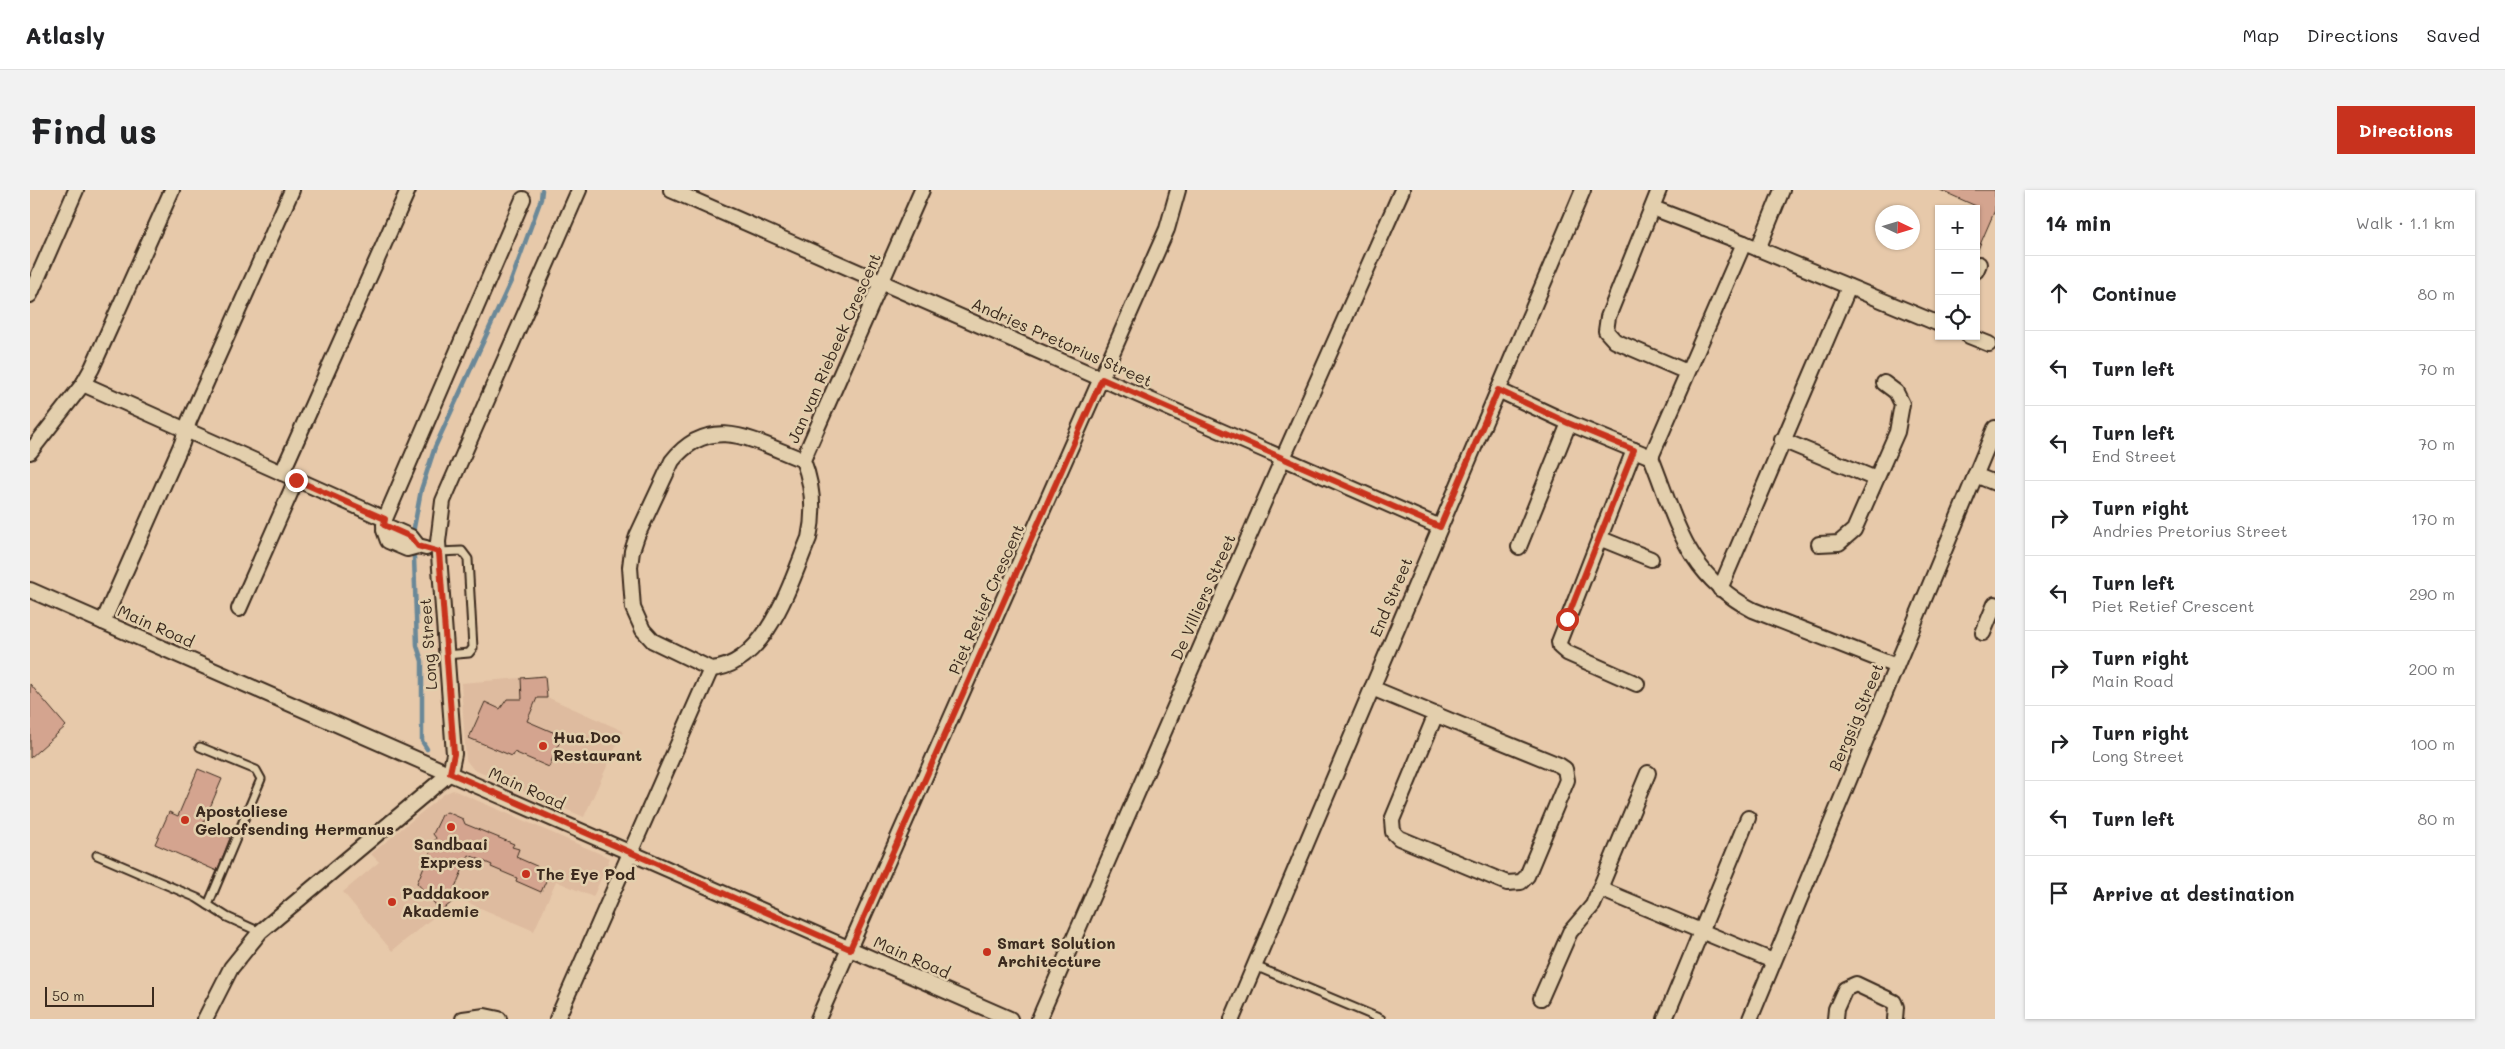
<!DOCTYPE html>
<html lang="en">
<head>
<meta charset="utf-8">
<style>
	body { margin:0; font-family:Mali,sans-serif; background:#f2f2f2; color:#202124 }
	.controls { position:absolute; right:15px; top:15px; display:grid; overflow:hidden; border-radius:0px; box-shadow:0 1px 4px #0004 }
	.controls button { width:45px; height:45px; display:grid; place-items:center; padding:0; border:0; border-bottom:1px solid #e0e0e0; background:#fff; color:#202124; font:25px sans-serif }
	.compass { position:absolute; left:1845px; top:15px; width:45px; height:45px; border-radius:50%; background:#fff; box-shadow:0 1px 4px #0004; rotate:94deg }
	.scale { position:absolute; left:15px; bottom:12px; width:109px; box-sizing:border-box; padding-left:5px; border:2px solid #3b2a1e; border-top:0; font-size:14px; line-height:18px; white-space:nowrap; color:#3b2a1e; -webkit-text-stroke:4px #e3cfad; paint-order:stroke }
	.stop { position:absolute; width:15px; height:15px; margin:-11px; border:4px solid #c8321e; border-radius:50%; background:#fff }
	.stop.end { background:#c8321e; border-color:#fff; box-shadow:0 1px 5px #0008 }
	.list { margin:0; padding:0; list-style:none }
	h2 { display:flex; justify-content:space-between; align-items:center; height:65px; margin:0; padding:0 20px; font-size:21px }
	h2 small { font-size:16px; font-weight:400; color:#757577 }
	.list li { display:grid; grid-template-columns:32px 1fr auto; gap:15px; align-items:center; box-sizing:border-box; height:75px; padding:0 20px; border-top:1px solid #e0e0e0 }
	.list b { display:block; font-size:19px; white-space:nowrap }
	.list p { margin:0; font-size:16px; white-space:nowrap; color:#757577 }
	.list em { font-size:16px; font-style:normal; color:#757577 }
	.icon { flex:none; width:28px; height:28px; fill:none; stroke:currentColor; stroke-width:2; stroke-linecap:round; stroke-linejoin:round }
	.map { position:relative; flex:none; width:1965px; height:829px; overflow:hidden; border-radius:0px }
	header { display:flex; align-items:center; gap:30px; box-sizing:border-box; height:70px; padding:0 25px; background:#fff; border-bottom:1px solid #e0e0e0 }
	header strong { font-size:24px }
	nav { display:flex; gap:28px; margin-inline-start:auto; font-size:18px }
	.intro { display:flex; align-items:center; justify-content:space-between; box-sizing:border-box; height:120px; padding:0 30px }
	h1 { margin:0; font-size:35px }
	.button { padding:12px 22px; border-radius:0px; background:#c8321e; color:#fff; font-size:18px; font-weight:700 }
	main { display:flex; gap:30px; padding:0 30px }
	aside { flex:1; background:#fff; border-radius:0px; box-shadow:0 1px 4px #0004 }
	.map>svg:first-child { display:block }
</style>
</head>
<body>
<header>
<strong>Atlasly</strong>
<nav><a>Map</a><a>Directions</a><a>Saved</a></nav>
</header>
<div class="intro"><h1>Find us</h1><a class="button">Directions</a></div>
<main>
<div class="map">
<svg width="1965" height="829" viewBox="0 0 1965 829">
	<rect width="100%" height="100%" fill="#e7c9aa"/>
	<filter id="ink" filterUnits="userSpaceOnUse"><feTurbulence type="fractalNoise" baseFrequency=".02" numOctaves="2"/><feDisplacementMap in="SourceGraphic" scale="10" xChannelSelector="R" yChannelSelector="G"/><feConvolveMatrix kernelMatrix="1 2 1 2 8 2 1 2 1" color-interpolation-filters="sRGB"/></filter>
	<g filter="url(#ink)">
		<!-- built -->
		<g fill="#debb9f">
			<path d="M515 486 517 507 593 541 554 627 444 580 436 570 431 493Z"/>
			<path d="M423 600 580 668 563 707 526 691 504 741 427 708 362 761 313 702 349 672 341 664 414 604Z"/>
		</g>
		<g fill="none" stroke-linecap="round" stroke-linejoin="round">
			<!-- stream -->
			<g stroke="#6a8898" stroke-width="4.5">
				<path d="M383 343 391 300 405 257 481 91 511 9 512 0"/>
				<path d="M384 367 387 456 392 471V551L397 559"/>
			</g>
		</g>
		<!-- building -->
		<g fill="#d4a48f" stroke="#3b2a1e">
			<path d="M1910 0H1965V20L1946 64V16Z"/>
			<path d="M515 486 517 508H507L497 531 532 546 519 577 484 562 482 566 439 548 455 512 470 519 477 509H492L491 488Z"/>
			<path d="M0 494 36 536 0 568Z"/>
			<path d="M168 579 192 589 173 634 200 648 187 681 125 654 139 622 148 626Z"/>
			<path d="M417 622 433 629 435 634 484 654 482 657 489 659 486 667 520 682 511 702 486 691 487 688 461 677 462 675 439 665 422 704 426 709 411 721 387 693 406 648 403 644 412 625Z"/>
		</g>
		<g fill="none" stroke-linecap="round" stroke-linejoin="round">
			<!-- service casing -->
			<g stroke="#3b2a1e" stroke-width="11">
				<g id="service">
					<path d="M409 362 432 361 438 369 443 458 439 463 416 465"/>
					<path d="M67 665 167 708 178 715 231 589 226 580 170 557"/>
					<path d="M178 715 197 727 230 742"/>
					<path d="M1225 776 1351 829"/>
				</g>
			</g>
			<!-- minor casing -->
			<g stroke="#3b2a1e" stroke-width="18">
				<g id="minor">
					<path d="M641 0 1410 337"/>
					<path d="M1629 0 1578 127 1576 141 1585 151 1657 182"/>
					<path d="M1623 18 1714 53 1909 134"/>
					<path d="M1728 59 1752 0"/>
					<path d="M1946 81 1949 74"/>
					<path d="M0 105 46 0"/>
					<path d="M1939 146 1959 154"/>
					<path d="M53 194 355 329"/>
					<path d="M1468 200 1539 233 1621 267C1647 332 1656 385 1723 420L1866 476"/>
					<path d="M1752 250 1846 289"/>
					<path d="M1604 260 1529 452 1530 457 1537 463 1607 494"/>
					<path d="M0 262 53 194 62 178 142 0"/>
					<path d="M1621 267 1714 53"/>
					<path d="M773 270C726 252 681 222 642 271L607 346 602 361 600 377 603 418 613 440 623 451 681 479C737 475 761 391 779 348 785 321 783 296 773 270L892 0"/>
					<path d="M252 283 378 0"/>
					<path d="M1945 285 1965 293"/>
					<path d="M354 335 381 347 388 356 396 358"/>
					<path d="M1569 348 1621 369"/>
					<path d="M1789 354 1809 353 1824 340 1867 242 1872 214 1866 202 1854 193"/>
					<path d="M388 356 377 359 358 351 354 340 355 329 493 9"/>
					<path d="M1489 357 1539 233"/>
					<path d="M1690 399 1819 97"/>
					<path d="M0 400 980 829"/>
					<path d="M209 419 266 290"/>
					<path d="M73 432 152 253 159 231 262 0"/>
					<path d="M1953 443 1965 414"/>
					<path d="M1342 498C1404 524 1467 550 1529 575L1535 579 1537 590 1497 686 1491 692 1477 693 1369 648 1363 642 1362 630 1406 524"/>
					<path d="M1570 699 1743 771"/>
					<path d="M1511 808 1540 742 1563 715 1618 583"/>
					<path d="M175 829 201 778 230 742 420 583 424 564 408 352 413 311 549 0"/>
					<path d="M433 829 455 826 469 829"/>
					<path d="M527 829 681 479"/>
					<path d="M788 829 1137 39 1148 0"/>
					<path d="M1009 829 1253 268 1372 0"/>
					<path d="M1202 829 1553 0"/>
					<path d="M1635 829 1718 628"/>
					<path d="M1720 829 1965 238"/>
					<path d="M1805 829 1806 819 1815 799 1826 794 1864 812 1866 817 1865 829"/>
				</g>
			</g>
			<!-- service -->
			<use href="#service" stroke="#e3cfad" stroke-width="7"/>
			<!-- minor -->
			<use href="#minor" stroke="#e3cfad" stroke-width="14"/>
		</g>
	</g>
	<g fill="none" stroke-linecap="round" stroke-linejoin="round" filter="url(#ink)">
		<!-- route -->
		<path stroke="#c8321e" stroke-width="6" d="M266 290 355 329 354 335 381 347 388 356 409 362 424 564 420 583 820 759 1072 189 1410 337 1468 200 1538 233 1604 260 1537 429"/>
	</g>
	<!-- markers -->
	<g fill="#c8321e" stroke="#e3cfad" stroke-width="2">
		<circle cx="513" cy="556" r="5"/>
		<circle cx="155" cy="630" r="5"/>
		<circle cx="421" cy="637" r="5"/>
		<circle cx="496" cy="684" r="5"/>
		<circle cx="362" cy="712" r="5"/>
		<circle cx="957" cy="762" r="5"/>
	</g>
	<g text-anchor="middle" stroke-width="5" stroke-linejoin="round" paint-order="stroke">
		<!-- street labels -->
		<g font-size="16" fill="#3b2a1e" stroke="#e3cfad">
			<text transform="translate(1032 152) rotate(24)" y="6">Andries Pretorius Street</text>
			<text transform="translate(804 158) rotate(-66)" y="6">Jan van Riebeek Crescent</text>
			<text transform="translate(1173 407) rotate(-66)" y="6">De Villiers Street</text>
			<text transform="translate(1361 407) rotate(-67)" y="6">End Street</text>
			<text transform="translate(956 409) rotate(-66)" y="6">Piet Retief Crescent</text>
			<text transform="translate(126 436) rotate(24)" y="6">Main Road</text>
			<text transform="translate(398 454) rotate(-94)" y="6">Long Street</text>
			<text transform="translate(1826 527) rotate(-67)" y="6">Bergsig Street</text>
			<text transform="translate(497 598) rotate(24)" y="6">Main Road</text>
			<text transform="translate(882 767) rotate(24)" y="6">Main Road</text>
		</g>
		<!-- poi labels -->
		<g font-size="16" font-weight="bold" fill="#3b2a1e" stroke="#e3cfad" text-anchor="start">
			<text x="523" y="553">Hua.Doo<tspan x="523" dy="18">Restaurant</tspan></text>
			<text x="165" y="627">Apostoliese<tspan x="165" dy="18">Geloofsending Hermanus</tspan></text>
			<text x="421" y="660" text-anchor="middle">Sandbaai<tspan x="421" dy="18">Express</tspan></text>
			<text x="506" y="690">The Eye Pod</text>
			<text x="372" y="709">Paddakoor<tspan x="372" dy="18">Akademie</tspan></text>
			<text x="967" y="759">Smart Solution<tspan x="967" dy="18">Architecture</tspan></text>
		</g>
	</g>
</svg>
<div class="controls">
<button>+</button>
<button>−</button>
<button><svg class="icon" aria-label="locate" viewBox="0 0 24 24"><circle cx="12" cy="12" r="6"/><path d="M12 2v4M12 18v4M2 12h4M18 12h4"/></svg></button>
</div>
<svg class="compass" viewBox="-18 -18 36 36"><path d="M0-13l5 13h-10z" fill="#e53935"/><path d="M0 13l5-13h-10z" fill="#757577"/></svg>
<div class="scale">50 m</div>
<div class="stop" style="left:1537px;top:429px"></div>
<div class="stop end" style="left:266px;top:290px"></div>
</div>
<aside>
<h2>14 min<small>Walk · 1.1 km</small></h2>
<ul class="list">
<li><svg class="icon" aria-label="ahead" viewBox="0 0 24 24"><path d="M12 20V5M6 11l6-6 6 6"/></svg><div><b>Continue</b></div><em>80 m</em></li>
<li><svg class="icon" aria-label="left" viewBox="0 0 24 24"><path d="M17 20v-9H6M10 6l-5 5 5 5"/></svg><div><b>Turn left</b></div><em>70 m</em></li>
<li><svg class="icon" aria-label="left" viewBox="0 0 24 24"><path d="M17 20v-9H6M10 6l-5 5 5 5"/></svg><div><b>Turn left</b><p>End Street</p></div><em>70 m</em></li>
<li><svg class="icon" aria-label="right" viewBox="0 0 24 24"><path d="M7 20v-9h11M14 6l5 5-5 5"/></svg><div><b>Turn right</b><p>Andries Pretorius Street</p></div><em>170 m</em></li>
<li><svg class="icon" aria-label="left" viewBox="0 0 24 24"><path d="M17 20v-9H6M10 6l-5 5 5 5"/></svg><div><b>Turn left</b><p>Piet Retief Crescent</p></div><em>290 m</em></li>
<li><svg class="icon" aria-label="right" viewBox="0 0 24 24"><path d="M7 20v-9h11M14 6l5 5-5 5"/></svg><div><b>Turn right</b><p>Main Road</p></div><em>200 m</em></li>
<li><svg class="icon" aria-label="right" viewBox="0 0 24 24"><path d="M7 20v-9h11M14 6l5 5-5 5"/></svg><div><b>Turn right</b><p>Long Street</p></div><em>100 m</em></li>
<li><svg class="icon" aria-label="left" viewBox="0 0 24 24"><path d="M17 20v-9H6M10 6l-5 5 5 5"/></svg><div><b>Turn left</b></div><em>80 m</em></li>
<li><svg class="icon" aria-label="arrive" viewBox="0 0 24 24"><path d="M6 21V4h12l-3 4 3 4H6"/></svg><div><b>Arrive at destination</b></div></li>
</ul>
</aside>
</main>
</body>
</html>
